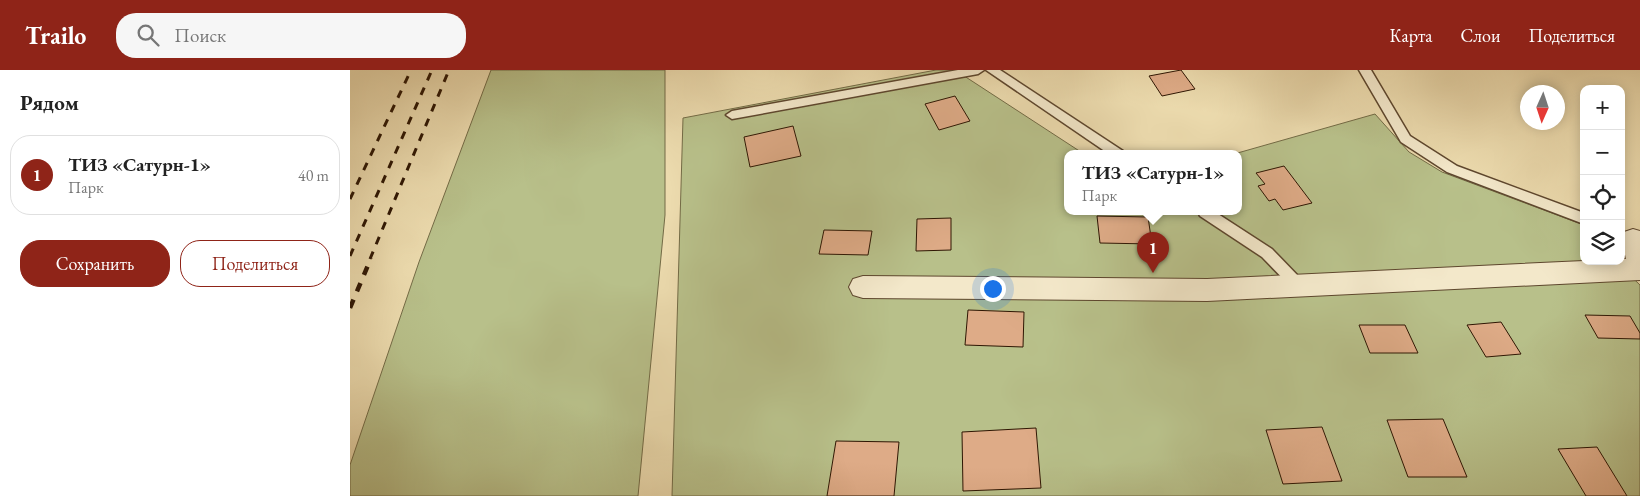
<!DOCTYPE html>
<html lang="ru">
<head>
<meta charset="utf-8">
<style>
	body { margin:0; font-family:"EB Garamond",serif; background:#f6f6f6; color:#222 }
	.controls { position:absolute; right:15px; top:15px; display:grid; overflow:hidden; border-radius:10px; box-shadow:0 2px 12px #0003 }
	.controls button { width:45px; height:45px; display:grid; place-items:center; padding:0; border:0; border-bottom:1px solid #e0e0e0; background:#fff; color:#222; font:25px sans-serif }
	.compass { position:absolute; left:1170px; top:15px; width:45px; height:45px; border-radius:50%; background:#fff; box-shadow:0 2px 12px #0003; rotate:183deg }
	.you { position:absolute; left:642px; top:218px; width:18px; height:18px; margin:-12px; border:4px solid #fff; border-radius:50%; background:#1a73e8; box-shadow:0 0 0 8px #1a73e833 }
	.badge { display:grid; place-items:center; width:32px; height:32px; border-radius:50%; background:#8f2418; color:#fff; font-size:16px; font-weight:700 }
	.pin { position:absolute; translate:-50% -41px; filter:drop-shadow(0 1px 2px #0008) }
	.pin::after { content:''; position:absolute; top:26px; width:18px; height:15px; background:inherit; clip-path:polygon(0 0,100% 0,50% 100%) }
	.popup { position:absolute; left:714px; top:80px; width:178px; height:65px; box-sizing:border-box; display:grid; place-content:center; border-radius:10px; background:#fff; filter:drop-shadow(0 1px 4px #0005); font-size:16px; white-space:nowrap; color:#767676 }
	.popup b { font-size:19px; color:#222 }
	.popup::after { content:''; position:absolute; left:50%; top:100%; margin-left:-10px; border:10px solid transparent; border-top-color:#fff }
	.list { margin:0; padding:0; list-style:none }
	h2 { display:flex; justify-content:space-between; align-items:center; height:65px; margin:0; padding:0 20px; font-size:21px }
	h2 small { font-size:16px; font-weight:400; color:#767676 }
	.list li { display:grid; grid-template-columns:32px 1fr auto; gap:15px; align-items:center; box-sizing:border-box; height:80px; margin:0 10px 10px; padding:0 10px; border:1px solid #e0e0e0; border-radius:20px }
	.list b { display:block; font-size:19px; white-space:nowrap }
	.list p { margin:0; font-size:16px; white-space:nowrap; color:#767676 }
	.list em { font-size:16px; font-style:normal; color:#767676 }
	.actions { display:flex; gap:10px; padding:15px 20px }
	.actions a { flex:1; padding:11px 0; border:1px solid #8f2418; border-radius:20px; text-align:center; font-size:18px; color:#8f2418 }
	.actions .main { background:#8f2418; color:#fff }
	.icon { flex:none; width:28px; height:28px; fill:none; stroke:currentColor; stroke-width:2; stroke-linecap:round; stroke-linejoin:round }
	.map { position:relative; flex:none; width:1290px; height:426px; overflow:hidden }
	header { display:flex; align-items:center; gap:30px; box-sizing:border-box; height:70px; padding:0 25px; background:#8f2418; color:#fff }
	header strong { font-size:24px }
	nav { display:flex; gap:28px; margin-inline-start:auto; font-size:18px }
	.search { width:350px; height:45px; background:#f6f6f6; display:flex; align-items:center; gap:12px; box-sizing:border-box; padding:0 18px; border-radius:20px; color:#767676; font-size:19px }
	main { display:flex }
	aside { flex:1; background:#fff }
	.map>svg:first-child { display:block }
</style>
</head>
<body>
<header>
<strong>Trailo</strong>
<div class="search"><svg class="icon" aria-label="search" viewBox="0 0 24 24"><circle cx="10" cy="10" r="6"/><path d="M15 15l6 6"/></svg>Поиск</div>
<nav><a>Карта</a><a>Слои</a><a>Поделиться</a></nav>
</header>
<main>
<aside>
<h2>Рядом<small></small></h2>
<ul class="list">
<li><span class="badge">1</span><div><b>ТИЗ «Сатурн-1»</b><p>Парк</p></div><em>40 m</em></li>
</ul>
<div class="actions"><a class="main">Сохранить</a><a>Поделиться</a></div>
</aside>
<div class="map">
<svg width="1290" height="426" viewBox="0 0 1290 426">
	<rect width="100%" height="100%" fill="#ecdbae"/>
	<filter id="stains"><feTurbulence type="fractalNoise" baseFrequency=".004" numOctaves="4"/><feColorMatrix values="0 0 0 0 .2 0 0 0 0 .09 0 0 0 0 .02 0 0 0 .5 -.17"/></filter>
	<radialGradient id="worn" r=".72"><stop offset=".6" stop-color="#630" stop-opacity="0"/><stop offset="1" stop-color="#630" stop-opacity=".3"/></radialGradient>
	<!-- green -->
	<g fill="#b8c08a" stroke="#736b46">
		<path d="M141 0H315V145L288 426H0V395L69 192Z"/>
		<path d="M586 0H605L734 84H718V142H888V84H884L1025 44 1059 82 1092 102 1234 155V191H1265L1290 215V426H322L333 48Z"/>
	</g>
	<!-- building -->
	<g fill="#deab87" stroke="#2e1603">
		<path d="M831 0 845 19 812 26 799 6Z"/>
		<path d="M605 26 620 51 589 60 575 34Z"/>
		<path d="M443 56 451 86 400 97 394 67Z"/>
		<path d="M934 96 962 133 933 140 925 129 919 131 908 116 915 114 906 103Z"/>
		<path d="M747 146 798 147 802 174 750 173Z"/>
		<path d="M601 148V180L566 181 567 149Z"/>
		<path d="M474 160 522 161 518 185 469 184Z"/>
		<path d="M618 240 674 242 673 277 615 275Z"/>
		<path d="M1235 245 1280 246 1290 263V269L1248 268Z"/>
		<path d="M1151 252 1171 284 1136 287 1117 255Z"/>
		<path d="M1009 255H1055L1068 283H1020Z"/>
		<path d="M1093 349 1117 407H1058L1037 350Z"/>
		<path d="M972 357 992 411 933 414 916 360Z"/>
		<path d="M686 358 691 418 613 421 612 362Z"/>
		<path d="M486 371 549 372 544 426H477Z"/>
		<path d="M1247 377 1277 426H1236L1208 379Z"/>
	</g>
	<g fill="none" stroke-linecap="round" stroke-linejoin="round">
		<!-- service casing -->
		<g stroke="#5e472e" stroke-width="3">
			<g id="service">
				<path d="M608 0H634L628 4 382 49 376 45 382 41Z"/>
				<path d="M636 0H650L773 81 774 84H759Z"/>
				<path d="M1009 0H1021L1060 66 1107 96 1234 143V154L1097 102 1051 72Z"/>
				<path d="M848 142H865L922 179 953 211 956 215 953 219 948 221 943 219 912 187 850 146Z"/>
			</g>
		</g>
		<!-- minor casing -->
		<g stroke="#5e472e" stroke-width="2">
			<path id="minor" d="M1283 159 1290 161V210L857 231 513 228 503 225 499 217 503 209 513 206 857 209 1234 191H1271V189H1276L1271 167 1274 162Z"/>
		</g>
		<!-- service -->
		<use href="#service" fill="#f3e8ca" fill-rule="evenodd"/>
		<!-- minor -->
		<use href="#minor" fill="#f3e8ca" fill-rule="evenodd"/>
		<!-- rail-far1 -->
		<g stroke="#2e1603" stroke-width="3" stroke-dasharray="8 8" stroke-linecap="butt">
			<path d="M0 129 61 0"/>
			<path d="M0 186 82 0"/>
			<path d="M20 189 99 0"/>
		</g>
		<!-- rail -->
		<path stroke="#2e1603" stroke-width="4.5" stroke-dasharray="9 9" stroke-linecap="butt" d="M0 238 21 188"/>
	</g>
	<rect width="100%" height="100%" filter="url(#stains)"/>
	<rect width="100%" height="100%" fill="url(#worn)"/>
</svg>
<div class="controls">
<button>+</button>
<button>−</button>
<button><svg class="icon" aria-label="locate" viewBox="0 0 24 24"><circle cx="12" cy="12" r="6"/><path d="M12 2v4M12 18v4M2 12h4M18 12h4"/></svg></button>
<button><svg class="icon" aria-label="layers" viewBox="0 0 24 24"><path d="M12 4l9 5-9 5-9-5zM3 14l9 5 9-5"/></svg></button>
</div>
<svg class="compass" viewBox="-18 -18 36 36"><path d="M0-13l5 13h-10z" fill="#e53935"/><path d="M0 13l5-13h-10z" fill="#767676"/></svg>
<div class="you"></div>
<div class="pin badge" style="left:803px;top:203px">1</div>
<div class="popup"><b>ТИЗ «Сатурн-1»</b>Парк</div>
</div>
</main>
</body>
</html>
